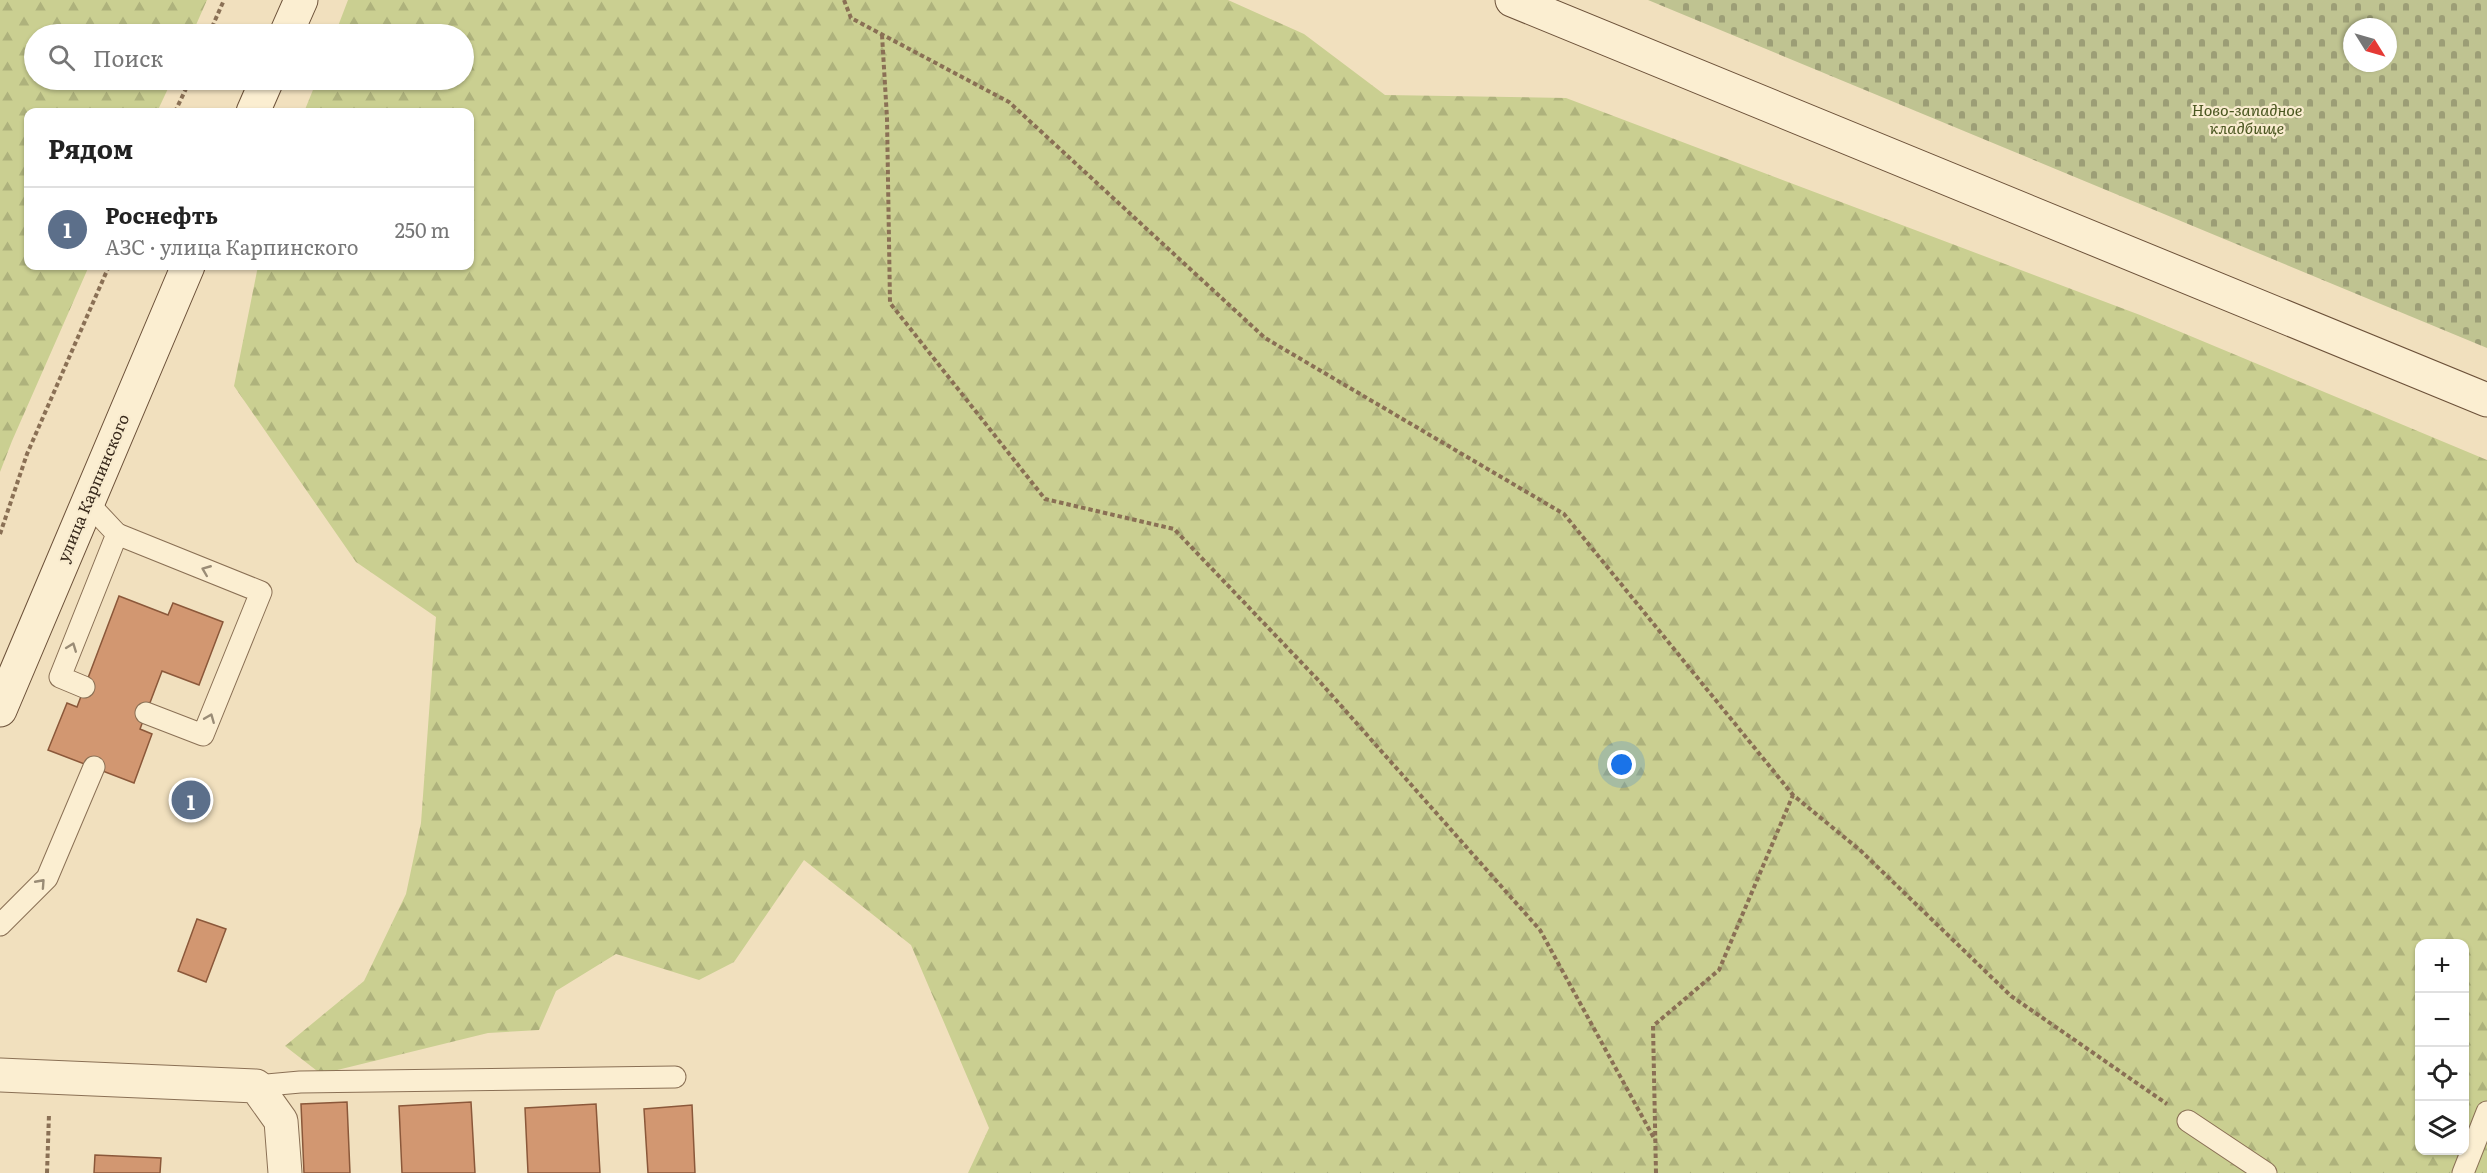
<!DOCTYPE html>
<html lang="ru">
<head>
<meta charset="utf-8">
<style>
	body { margin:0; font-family:Literata,serif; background:#f2f2f2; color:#222 }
	.controls { position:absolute; right:18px; bottom:18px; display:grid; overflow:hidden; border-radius:12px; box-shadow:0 2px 4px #0004 }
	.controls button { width:54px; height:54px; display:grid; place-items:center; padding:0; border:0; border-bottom:2px solid #e0e0e0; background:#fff; color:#222; font:30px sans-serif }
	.compass { position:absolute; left:2343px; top:18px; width:54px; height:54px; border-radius:50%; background:#fff; box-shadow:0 2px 4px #0004; rotate:127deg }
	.you { position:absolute; left:1622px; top:765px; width:21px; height:21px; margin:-15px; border:4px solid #fff; border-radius:50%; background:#1a73e8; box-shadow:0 0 0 9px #1a73e833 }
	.badge { display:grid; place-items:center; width:39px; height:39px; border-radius:50%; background:#b45309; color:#fff; font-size:20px; font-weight:700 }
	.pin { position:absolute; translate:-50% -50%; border:3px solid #fff; box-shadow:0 2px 6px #0006 }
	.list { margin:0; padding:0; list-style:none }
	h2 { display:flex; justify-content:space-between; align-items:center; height:78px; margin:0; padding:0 24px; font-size:26px }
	h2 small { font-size:20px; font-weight:400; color:#767676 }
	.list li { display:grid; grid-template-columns:39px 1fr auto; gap:18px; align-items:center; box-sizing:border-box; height:84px; padding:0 24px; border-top:2px solid #e0e0e0 }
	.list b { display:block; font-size:22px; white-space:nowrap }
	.list p { margin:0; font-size:20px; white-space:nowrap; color:#767676 }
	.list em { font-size:20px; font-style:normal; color:#767676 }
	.icon { flex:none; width:33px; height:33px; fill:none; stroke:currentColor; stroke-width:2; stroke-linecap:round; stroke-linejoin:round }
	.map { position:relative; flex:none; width:2487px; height:1173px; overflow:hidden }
	.search { position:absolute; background:#fff; box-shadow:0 2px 4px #0004; left:24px; top:24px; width:450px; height:66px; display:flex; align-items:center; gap:15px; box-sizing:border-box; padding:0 21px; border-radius:33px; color:#767676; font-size:22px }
	.panel { position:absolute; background:#fff; box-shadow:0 2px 4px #0004; left:24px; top:108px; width:450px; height:162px; border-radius:12px }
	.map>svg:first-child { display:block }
</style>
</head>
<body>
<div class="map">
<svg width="2487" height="1173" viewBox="0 0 2487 1173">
	<defs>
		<pattern id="forest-firs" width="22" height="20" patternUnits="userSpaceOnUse" patternTransform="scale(1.5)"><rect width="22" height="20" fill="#cacf91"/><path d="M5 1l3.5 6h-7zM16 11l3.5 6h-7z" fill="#aeb27c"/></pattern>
		<pattern id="cemetery-stones" width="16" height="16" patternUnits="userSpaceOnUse" patternTransform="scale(1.5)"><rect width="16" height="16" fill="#bfc391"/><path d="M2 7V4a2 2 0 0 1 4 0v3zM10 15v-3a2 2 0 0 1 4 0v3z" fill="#9c9e76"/></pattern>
	</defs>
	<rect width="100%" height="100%" fill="#f1e0be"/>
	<!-- forest -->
	<g fill="url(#forest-firs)" fill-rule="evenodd">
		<path d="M0 0H207L192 34H34V80H172L157 112H28V266H89L12 441 0 472Z"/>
		<path d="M348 0H1228L1304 34 1385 95 1566 98 2140 315 2487 460V1173H968L989 1128 911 945 804 860 734 962 699 980 616 954 556 991 539 1030 488 1033 321 1074 285 1046 364 981 406 894 421 823 436 617 356 562 234 386 258 266H470V112H304L317 80H464V34H335ZM2420 944H2464V1150H2420Z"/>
	</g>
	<!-- cemetery -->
	<path fill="url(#cemetery-stones)" fill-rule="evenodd" d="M1648 0H2487V348ZM2352 27H2388V63H2352Z"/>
	<!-- building -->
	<g fill="#d29771" stroke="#8b583a" stroke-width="1.5">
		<path d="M119 596 168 615 173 603 223 622 199 685 162 671 140 729 152 734 134 783 48 750 67 703 77 707Z"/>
		<path d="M197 919 226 929 206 982 178 971Z"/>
		<path d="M347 1102 350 1173H304L301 1104Z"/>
		<path d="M471 1102 475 1173H402L399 1106Z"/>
		<path d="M596 1104 600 1173H528L525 1108Z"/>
		<path d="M692 1105 695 1173H648L644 1109Z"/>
		<path d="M95 1155 161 1158 160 1173H94Z"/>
	</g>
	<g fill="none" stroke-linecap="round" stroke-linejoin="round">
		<!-- lane casing -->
		<g stroke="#8a7055" stroke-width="23">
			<g id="lane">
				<path d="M117 534 261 592 203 735 146 713"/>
				<path d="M84 687 60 677 117 534 87 502"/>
				<path d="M0 925 47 878 94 767"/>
				<path d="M256 1086 300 1082 675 1077"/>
				<path d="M2188 1121 2266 1173"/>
				<path d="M2463 1173 2487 1112"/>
			</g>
		</g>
		<!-- street casing -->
		<g stroke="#8a7055" stroke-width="35">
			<path id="street" d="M0 1075 256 1086 281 1121 285 1173"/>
		</g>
		<!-- secondary casing -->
		<g stroke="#6c5139" stroke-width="35">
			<g id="secondary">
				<path d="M1512 0 2487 400"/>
				<path d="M286 34 301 0"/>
				<path d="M253 112 267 80"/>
				<path d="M0 710 188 266"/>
			</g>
		</g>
		<!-- path -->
		<g stroke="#8a7055" stroke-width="4" stroke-dasharray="4.5 3" stroke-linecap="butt">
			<path d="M844 0 851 18 1009 102 1265 338 1564 514 1793 795 1861 851 2011 996 2167 1104"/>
			<path d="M209 34 224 0"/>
			<path d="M882 35 887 118 890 303 1045 499 1174 529 1320 682 1540 930 1655 1140"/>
			<path d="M175 112 190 80"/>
			<path d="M0 534 27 454 109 266"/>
			<path d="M47 1173 49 1114"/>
			<path d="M1656 1173 1653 1026 1719 970 1793 795"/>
		</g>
		<!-- lane -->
		<use href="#lane" stroke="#fbeed1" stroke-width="21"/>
		<!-- street -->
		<use href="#street" stroke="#fbeed1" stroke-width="33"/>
		<!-- secondary -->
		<use href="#secondary" stroke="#fbeed1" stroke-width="33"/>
	</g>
	<!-- one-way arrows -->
	<defs><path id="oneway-chevron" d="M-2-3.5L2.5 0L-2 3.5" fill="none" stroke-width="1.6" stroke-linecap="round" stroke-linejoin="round" transform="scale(1.5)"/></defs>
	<g stroke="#9a8c76">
		<use href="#oneway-chevron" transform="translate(206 570) rotate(-158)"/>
		<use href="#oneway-chevron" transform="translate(72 647) rotate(-69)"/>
		<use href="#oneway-chevron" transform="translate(210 718) rotate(-68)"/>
		<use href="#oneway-chevron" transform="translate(41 883) rotate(-48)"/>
	</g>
	<g text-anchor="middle" stroke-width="4.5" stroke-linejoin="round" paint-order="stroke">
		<!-- park labels -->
		<g font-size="16" font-style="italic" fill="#4a5620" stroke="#f8ebce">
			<text x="2247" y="116">Ново-западное<tspan x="2247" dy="18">кладбище</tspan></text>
		</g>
		<!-- street labels -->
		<g font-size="16" fill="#38291b" stroke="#f8ebce">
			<text transform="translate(93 488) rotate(-67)" y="6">улица Карпинского</text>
		</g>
	</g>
</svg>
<div class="controls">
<button>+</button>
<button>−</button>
<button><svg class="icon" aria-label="locate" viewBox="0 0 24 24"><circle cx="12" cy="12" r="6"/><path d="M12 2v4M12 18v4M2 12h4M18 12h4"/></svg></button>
<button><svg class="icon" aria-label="layers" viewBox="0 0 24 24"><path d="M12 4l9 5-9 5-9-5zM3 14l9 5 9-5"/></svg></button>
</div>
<svg class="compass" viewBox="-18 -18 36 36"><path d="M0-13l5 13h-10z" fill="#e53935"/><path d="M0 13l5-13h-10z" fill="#767676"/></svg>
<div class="you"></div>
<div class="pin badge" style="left:191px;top:800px;background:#5c6f8a">1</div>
<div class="search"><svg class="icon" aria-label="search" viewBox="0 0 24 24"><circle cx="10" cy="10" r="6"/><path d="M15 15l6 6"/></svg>Поиск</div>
<section class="panel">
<h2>Рядом<small></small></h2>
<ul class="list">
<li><span class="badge" style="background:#5c6f8a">1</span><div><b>Роснефть</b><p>АЗС · улица Карпинского</p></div><em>250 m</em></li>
</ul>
</section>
</div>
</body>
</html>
